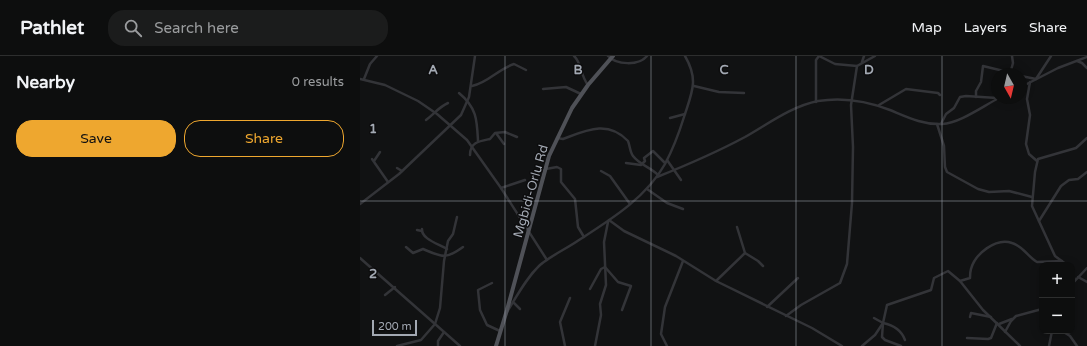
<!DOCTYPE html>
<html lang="en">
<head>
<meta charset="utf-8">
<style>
	body { margin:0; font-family:"Varela Round",sans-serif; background:#1b1c1c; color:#f1f3f6 }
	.controls { position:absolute; right:12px; bottom:12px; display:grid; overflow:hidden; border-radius:8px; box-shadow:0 2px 10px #0003 }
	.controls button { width:36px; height:36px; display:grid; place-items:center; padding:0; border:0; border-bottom:1px solid #2d2e2e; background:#0d0e0e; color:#f1f3f6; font:20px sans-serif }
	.compass { position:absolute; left:631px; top:12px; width:36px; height:36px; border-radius:50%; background:#0d0e0e; box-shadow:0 2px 10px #0003; rotate:172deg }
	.scale { position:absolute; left:12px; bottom:10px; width:45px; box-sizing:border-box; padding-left:4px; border:2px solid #a3a9b3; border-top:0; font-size:11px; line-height:14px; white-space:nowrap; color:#a3a9b3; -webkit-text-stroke:3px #0d0d0e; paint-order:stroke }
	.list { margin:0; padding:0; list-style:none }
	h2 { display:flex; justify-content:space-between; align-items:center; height:52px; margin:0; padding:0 16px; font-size:17px }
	h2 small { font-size:13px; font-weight:400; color:#9a9c9e }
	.actions { display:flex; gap:8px; padding:12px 16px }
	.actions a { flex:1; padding:9px 0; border:1px solid #eea72f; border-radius:16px; text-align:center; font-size:14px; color:#eea72f }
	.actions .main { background:#eea72f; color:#111 }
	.icon { flex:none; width:22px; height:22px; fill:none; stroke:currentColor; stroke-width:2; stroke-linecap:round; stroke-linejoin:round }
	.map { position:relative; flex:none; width:727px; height:290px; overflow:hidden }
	header { display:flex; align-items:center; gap:24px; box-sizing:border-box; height:56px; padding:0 20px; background:#0d0e0e; border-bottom:1px solid #2d2e2e }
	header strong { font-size:19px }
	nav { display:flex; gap:22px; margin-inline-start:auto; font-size:14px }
	.search { width:280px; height:36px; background:#1b1c1c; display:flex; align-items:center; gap:10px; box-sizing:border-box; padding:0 14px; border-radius:16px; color:#9a9c9e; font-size:15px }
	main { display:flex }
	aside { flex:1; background:#0d0e0e }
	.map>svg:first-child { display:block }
</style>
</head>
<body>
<header>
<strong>Pathlet</strong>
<div class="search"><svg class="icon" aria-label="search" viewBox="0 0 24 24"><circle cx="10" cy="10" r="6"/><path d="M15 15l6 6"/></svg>Search here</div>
<nav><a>Map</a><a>Layers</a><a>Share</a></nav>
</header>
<main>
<aside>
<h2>Nearby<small>0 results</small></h2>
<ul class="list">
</ul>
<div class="actions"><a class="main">Save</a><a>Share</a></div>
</aside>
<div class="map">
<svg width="727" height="290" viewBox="0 0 727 290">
	<rect width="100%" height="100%" fill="#111213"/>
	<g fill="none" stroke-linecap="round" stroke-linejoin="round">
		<!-- minor -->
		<g stroke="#333438" stroke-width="2.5">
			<path d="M214 0C222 7 220 19 228 29"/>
			<path d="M248 0C256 9 279 10 287 0"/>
			<path d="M459 0 475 8 497 10 515 0"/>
			<path d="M717 5 722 7 727 12"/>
			<path d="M502 6 504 0"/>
			<path d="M650 18 653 7 652 0"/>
			<path d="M661 20 676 23 691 0"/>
			<path d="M0 23 25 29 58 45 77 58 107 84 141 132 187 204"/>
			<path d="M4 23 10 8 17 0"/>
			<path d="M670 26 667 43 670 59 666 88 669 98 677 105"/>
			<path d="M112 30C128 27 138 13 154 8L166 14"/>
			<path d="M334 30 359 36 384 37"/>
			<path d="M661 31 698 12 727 1"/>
			<path d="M183 33 206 31 221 38"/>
			<path d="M99 37C117 52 117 64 118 85"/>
			<path d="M616 41V35L621 26 623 10 656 18"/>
			<path d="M456 46V4L459 0"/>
			<path d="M519 49 546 33 578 37 580 39"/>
			<path d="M310 62 325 58"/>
			<path d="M66 64C74 58 79 51 88 47"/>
			<path d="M577 68 584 90 585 111 587 116 618 133 629 136 649 135 672 141"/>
			<path d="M581 68 586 58 594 52 600 41 606 40 637 42"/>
			<path d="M136 77 144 88"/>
			<path d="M197 82 203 83C227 74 248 64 268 85 270 90 270 96 273 100 280 109 290 111 298 119"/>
			<path d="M110 99C110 86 120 85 130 83L135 77 145 76 157 81"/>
			<path d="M12 103 28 126"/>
			<path d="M307 104 321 124"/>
			<path d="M14 105 20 96"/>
			<path d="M266 107 281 109 285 105 284 102 293 95 305 107"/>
			<path d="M37 112 42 115"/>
			<path d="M186 113 197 111 201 113V126L215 143 218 171 224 181"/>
			<path d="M241 115 250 120 270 148"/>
			<path d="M297 121C327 109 357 96 385 81 408 68 432 50 458 45 483 41 507 45 530 54 547 61 563 69 582 68 600 67 623 50 639 42"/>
			<path d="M141 132 165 124"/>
			<path d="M287 133 307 147 323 153"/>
			<path d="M0 148 39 118 101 59 109 41 115 0"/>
			<path d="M249 164 264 175 316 200 356 225 452 272 482 290"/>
			<path d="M679 165 701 130 709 124 718 123 727 116"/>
			<path d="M62 173C61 183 79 188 87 193"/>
			<path d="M57 174 62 175"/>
			<path d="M46 191 53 197 63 193C82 201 85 204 103 191"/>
			<path d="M385 197 398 205 403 210"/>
			<path d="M0 202 100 290"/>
			<path d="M707 209 695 200 672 150 675 116 678 103 716 92 727 82"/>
			<path d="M712 217 715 224"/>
			<path d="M718 221 727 226"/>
			<path d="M356 225 385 197 377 171"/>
			<path d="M600 225 610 222C610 219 610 216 611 213 615 198 636 181 652 187 663 190 668 201 677 206L702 205"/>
			<path d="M132 227 118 234 120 254 127 269 140 275"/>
			<path d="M712 228 727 212"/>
			<path d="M230 233 241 213 245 211 258 226 271 230 262 254"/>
			<path d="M25 239 35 231"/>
			<path d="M154 247 160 253"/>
			<path d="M407 251 438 222"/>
			<path d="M147 256C157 240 166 222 180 209 192 199 206 193 219 184 250 164 286 142 305 108 313 93 319 77 324 61 332 36 339 24 325 0"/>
			<path d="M426 260 441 249 480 227 487 208 492 147 493 91 491 49 497 10"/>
			<path d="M610 261 611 257 631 261"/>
			<path d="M514 262 523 267 522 281 525 284 541 290"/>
			<path d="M523 267C533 269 541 273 545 284"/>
			<path d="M639 268 652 263"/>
			<path d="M702 275 710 280 717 290"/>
			<path d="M645 276 651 265 656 260 682 253"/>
			<path d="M607 282 628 283 631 282 637 267"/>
			<path d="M37 290 61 284 75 268 80 252 84 205 88 185 93 178 97 161"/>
			<path d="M78 290V285L84 276"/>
			<path d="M205 290 200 266 210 242"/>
			<path d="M235 290 241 259 240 248 246 229 244 186 248 166"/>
			<path d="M307 290 301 278 305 251 323 205"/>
			<path d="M502 290 515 279 523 267 527 249 571 234 574 222 588 215 600 225 623 254 660 290"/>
			<path d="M689 290 692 275"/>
		</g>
		<!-- major -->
		<path stroke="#4f5157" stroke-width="4" d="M136 290 147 254 189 100 212 52 228 29 253 0"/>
	</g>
	<!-- grid -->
	<path fill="none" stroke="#a3a9b3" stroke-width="1" stroke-opacity="0.55" d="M145 0V290M291 0V290M436 0V290M582 0V290M0 145H727"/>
	<g text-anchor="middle" stroke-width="3" stroke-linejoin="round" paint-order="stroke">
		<!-- street labels -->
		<g font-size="13" fill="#a3a9b3" stroke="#0d0d0e">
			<text transform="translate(170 135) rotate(-74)" y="5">Mgbidi-Orlu Rd</text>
		</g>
	</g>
	<g font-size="13" text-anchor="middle" font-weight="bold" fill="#a3a9b3" stroke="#0d0d0e" stroke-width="3" stroke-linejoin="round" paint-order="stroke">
		<text x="73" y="18">A</text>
		<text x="218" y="18">B</text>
		<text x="364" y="18">C</text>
		<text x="509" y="18">D</text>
		<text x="13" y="77">1</text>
		<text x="13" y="222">2</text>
	</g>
</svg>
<div class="controls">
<button>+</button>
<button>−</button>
</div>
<svg class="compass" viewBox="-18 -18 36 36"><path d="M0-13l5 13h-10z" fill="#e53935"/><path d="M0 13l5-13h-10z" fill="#9a9c9e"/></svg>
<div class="scale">200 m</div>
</div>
</main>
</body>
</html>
